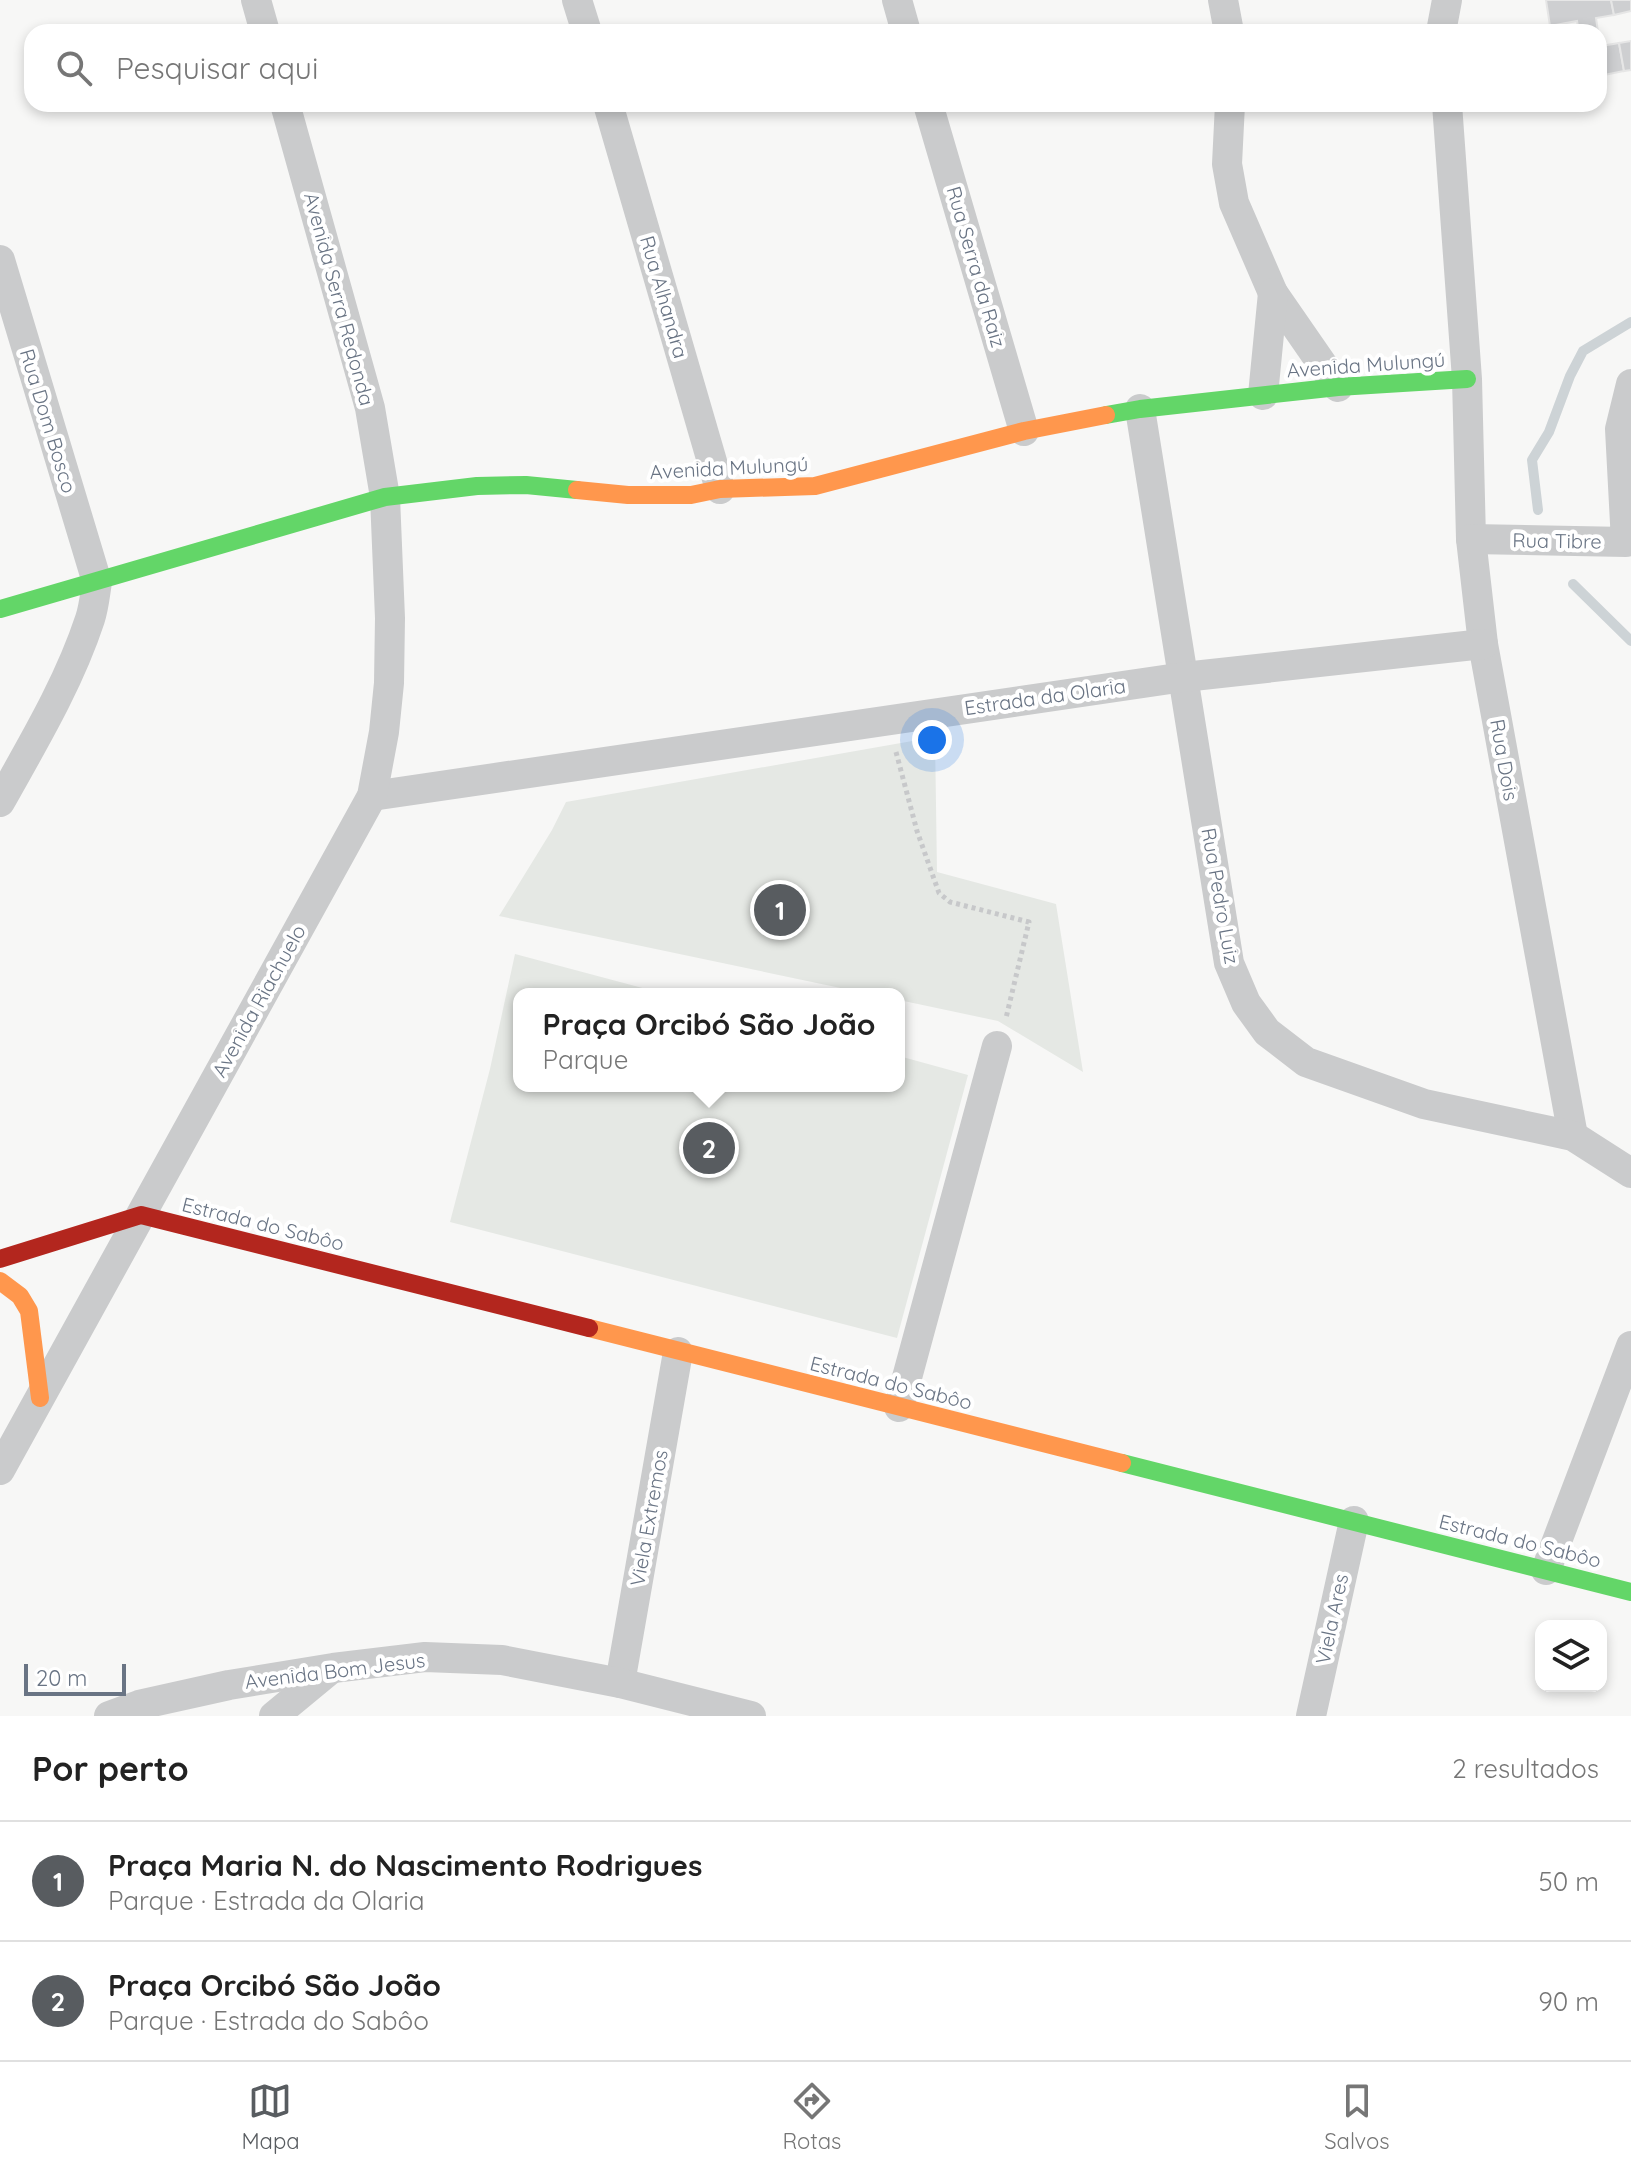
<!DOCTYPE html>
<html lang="pt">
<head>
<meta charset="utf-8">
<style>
	body { margin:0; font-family:Quicksand,sans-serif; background:#f2f2f2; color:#222 }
	.controls { position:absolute; right:24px; bottom:24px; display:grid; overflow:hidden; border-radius:16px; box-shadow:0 4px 12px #0003 }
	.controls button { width:72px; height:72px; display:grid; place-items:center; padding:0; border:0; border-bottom:2px solid #e0e0e0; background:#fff; color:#222; font:40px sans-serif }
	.scale { position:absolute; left:24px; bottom:20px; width:102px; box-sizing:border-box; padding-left:8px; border:4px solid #697484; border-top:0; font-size:22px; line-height:28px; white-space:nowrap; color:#697484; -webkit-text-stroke:6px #fff; paint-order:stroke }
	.you { position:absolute; left:932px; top:740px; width:28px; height:28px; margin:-20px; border:6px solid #fff; border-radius:50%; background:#1a73e8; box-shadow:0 0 0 12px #1a73e833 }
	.badge { display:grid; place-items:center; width:52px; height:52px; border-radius:50%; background:#585c60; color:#fff; font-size:26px; font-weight:700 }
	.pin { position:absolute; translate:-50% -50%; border:4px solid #fff; box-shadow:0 2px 8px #0006 }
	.popup { position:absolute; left:513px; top:988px; width:392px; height:104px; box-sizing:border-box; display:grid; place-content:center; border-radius:16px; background:#fff; filter:drop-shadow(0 2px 6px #0005); font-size:26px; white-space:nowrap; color:#767676 }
	.popup b { font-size:30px; color:#222 }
	.popup::after { content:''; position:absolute; left:50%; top:100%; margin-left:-16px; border:16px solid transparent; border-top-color:#fff }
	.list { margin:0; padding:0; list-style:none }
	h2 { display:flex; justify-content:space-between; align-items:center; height:104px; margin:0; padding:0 32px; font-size:34px }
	h2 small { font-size:26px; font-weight:400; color:#767676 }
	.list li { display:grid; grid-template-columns:52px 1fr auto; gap:24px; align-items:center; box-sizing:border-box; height:120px; padding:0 32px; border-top:2px solid #e0e0e0 }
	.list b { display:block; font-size:30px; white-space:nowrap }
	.list p { margin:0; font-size:26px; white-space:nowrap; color:#767676 }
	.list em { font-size:26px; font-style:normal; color:#767676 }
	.icon { flex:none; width:44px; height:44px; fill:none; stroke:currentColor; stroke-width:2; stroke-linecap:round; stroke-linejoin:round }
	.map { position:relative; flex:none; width:1631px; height:1716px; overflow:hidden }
	.search { position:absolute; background:#fff; box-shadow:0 4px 12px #0003; left:24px; right:24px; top:24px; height:88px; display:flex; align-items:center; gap:20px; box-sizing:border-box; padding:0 28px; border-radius:24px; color:#767676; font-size:30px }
	.sheet { height:344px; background:#fff }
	nav { display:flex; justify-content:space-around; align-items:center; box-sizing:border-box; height:112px; border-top:2px solid #e0e0e0; background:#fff; font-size:22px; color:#767676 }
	nav a { display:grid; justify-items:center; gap:4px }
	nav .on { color:#585c60 }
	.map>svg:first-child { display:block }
</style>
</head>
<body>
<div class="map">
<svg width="1631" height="1716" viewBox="0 0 1631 1716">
	<rect width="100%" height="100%" fill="#f7f7f6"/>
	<!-- green -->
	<g fill="#e5e8e4">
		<path d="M935 737 937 872 1056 904 1083 1072 998 1021 899 1000V994H869L499 916 552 830 566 802Z"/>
		<path d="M515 954 665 994H519V1086H899V1056L968 1075 897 1338 450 1222 490 1069Z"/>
	</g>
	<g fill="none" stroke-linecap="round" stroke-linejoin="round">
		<!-- stream -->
		<g stroke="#cdd3d6" stroke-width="10">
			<path d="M1538 510 1532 460 1549 432 1570 376 1583 351 1631 322"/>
			<path d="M1573 584 1631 641"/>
		</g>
	</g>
	<!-- building -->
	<g fill="#cecfd1" stroke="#e6e6e6" stroke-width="2">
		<path d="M1546 0H1611L1614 15 1596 18 1598 32H1579L1577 21 1550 26Z"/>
		<path d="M1611 0H1631V11L1614 15Z"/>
		<path d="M1599 37 1601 46 1619 43 1624 71 1599 76Z"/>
		<path d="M1631 41V70L1624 71 1619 43Z"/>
	</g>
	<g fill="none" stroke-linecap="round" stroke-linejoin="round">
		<!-- path -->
		<path stroke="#c7c8ca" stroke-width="5" stroke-dasharray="4 4" stroke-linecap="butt" d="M896 752 917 831 939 893 950 902 1029 922 1006 1018"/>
		<!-- street -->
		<g stroke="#cacbcc" stroke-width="30">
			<path d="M256 0 265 32"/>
			<path d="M577 0 587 32"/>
			<path d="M897 0 906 32"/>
			<path d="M1223 0 1229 32"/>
			<path d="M1441 32 1447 0"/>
			<path d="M608 104 720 489"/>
			<path d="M928 104 1024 431"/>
			<path d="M1230 104 1227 164 1234 203 1273 293 1338 387"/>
			<path d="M1447 104 1467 379 1471 539 1483 644 1573 1136"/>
			<path d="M0 260 97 582C95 594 94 607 90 619 69 683 33 743 0 802"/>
			<path d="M1263 395 1273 293"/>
			<path d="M1140 409 1229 963 1246 1003 1267 1032 1306 1062 1424 1104 1573 1136 1631 1173"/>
			<path d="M1471 539 1626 542 1620 429 1631 384"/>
			<path d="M372 796 1184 677 1483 644"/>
			<path d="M899 1407 997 1046"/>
			<path d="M0 1470 372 796 384 732 389 683 390 618 385 497 370 408 285 104"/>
			<path d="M1546 1570 1631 1346"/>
			<path d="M620 1683 678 1352"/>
			<path d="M109 1716 139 1705 229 1685 333 1668 425 1657 502 1660 620 1683 751 1716"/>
			<path d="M274 1716 331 1669"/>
			<path d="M1311 1716 1354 1521"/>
		</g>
		<!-- fast -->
		<g stroke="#63d668" stroke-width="18">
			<path d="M1106 415 1140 409 1338 387 1467 379"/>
			<path d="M0 609 385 497 477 486 526 485 577 490"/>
			<path d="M1122 1463 1631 1592"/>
		</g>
		<!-- slow -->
		<g stroke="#ff974d" stroke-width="18">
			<path d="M577 490 628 495H691L720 489 815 486 1024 431 1106 415"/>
			<path d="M0 1281 20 1296 29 1311 40 1398"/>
			<path d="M589 1328 1122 1463"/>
		</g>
		<!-- jam -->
		<path stroke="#b3261e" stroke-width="18" d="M0 1259 141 1215 589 1328"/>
	</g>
	<g text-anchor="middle" stroke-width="8" stroke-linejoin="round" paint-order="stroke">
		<!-- street labels -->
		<g font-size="20" fill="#697484" stroke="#fff">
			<text transform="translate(976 267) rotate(74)" y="7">Rua Serra da Raiz</text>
			<text transform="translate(664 297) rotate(74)" y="7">Rua Alhandra</text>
			<text transform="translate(339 299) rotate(75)" y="7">Avenida Serra Redonda</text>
			<text transform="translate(1366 365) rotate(-4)" y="7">Avenida Mulungú</text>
			<text transform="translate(48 421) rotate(73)" y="7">Rua Dom Bosco</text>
			<text transform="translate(729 468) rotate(-3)" y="7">Avenida Mulungú</text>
			<text transform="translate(1557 541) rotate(1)" y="7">Rua Tibre</text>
			<text transform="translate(1045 697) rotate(-8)" y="7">Estrada da Olaria</text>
			<text transform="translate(1504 760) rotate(80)" y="7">Rua Dois</text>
			<text transform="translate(1220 896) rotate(80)" y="7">Rua Pedro Luiz</text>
			<text transform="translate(259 1001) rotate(-61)" y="7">Avenida Riachuelo</text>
			<text transform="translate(263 1224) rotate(14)" y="7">Estrada do Sabôo</text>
			<text transform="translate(891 1383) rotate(14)" y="7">Estrada do Sabôo</text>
			<text transform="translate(649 1518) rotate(-80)" y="7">Viela Extremos</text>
			<text transform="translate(1520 1541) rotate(14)" y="7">Estrada do Sabôo</text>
			<text transform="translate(1332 1619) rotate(-78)" y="7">Viela Ares</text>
			<text transform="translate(335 1671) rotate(-7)" y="7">Avenida Bom Jesus</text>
		</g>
	</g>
</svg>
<div class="controls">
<button><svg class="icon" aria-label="layers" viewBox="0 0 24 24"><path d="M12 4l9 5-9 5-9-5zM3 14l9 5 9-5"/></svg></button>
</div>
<div class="scale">20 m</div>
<div class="you"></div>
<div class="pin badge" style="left:780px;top:910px">1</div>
<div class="pin badge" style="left:709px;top:1148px">2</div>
<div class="popup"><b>Praça Orcibó São João</b>Parque</div>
<div class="search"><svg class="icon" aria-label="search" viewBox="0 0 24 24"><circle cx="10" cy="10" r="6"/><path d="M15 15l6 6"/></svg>Pesquisar aqui</div>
</div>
<section class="sheet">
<h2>Por perto<small>2 resultados</small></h2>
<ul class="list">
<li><span class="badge">1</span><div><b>Praça Maria N. do Nascimento Rodrigues</b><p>Parque · Estrada da Olaria</p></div><em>50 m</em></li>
<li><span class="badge">2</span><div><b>Praça Orcibó São João</b><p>Parque · Estrada do Sabôo</p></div><em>90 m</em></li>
</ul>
</section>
<nav>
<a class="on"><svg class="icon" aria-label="map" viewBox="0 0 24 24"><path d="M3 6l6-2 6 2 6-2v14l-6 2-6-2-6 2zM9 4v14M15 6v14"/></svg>Mapa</a>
<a><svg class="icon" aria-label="directions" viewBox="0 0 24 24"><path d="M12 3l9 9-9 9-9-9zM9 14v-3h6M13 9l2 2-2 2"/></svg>Rotas</a>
<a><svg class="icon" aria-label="saved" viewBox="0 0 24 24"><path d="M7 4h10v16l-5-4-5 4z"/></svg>Salvos</a>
</nav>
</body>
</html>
